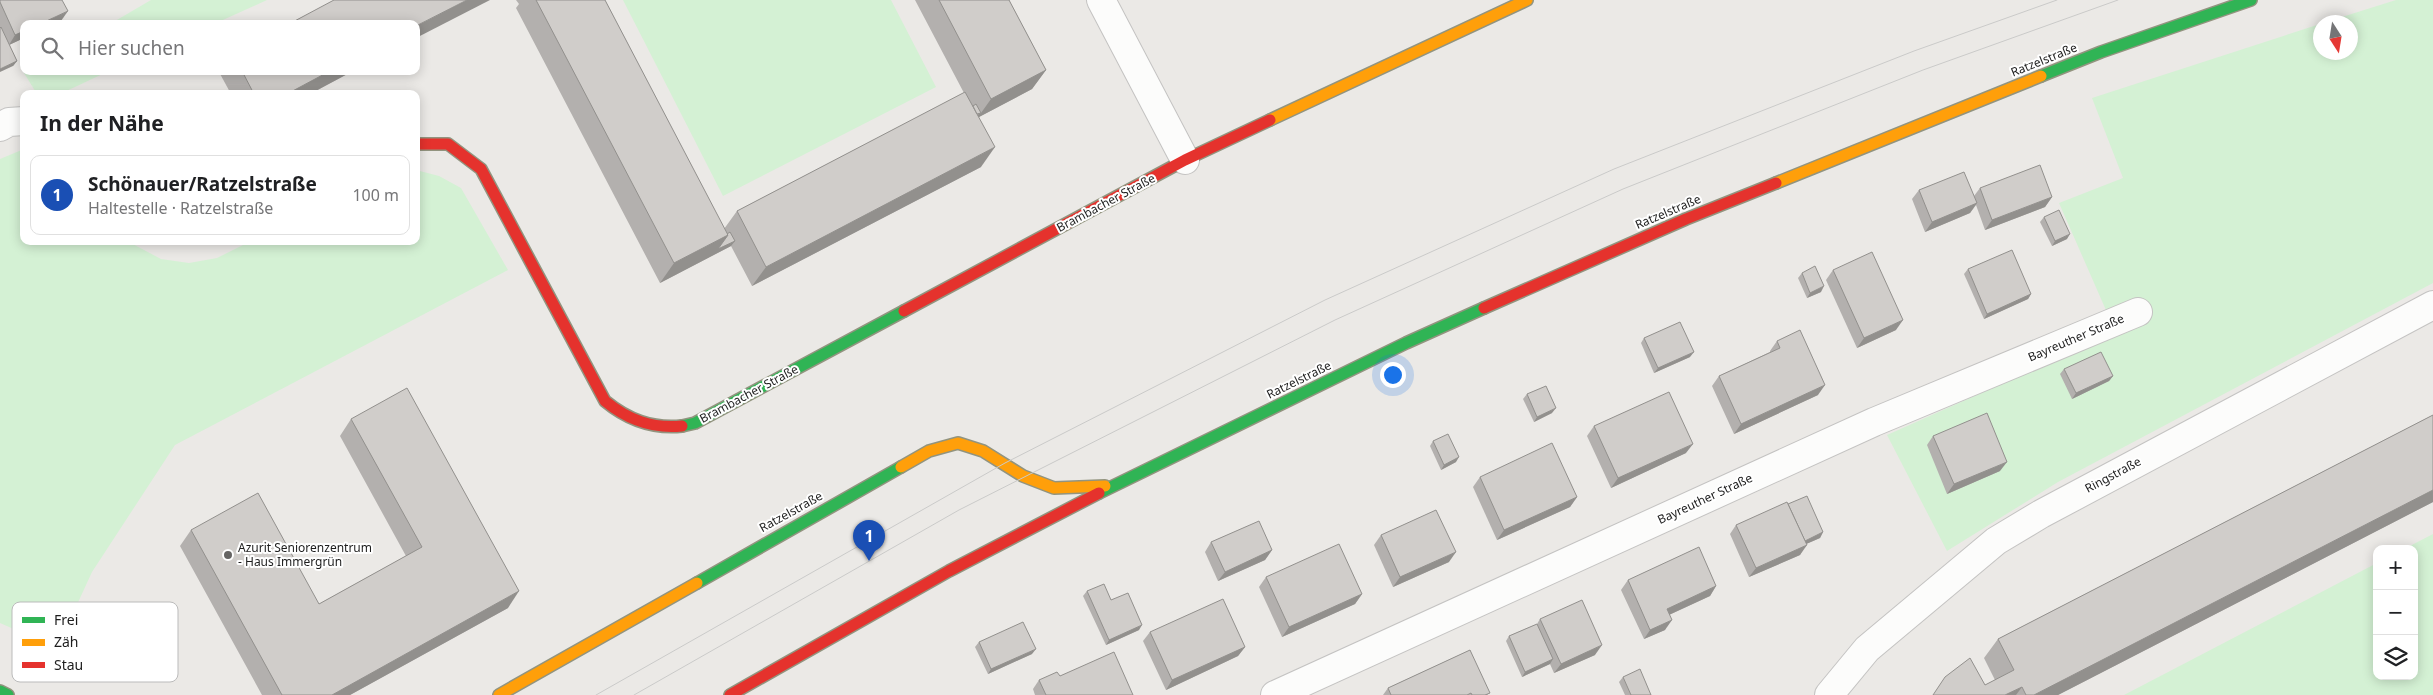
<!DOCTYPE html>
<html lang="de">
<head>
<meta charset="utf-8">
<style>
	body { margin:0; font-family:"Noto Sans",sans-serif; background:#f2f2f2; color:#202124 }
	.controls { position:absolute; right:15px; bottom:15px; display:grid; overflow:hidden; border-radius:10px; box-shadow:0 2px 12px #0003 }
	.controls button { width:45px; height:45px; display:grid; place-items:center; padding:0; border:0; border-bottom:1px solid #e0e0e0; background:#fff; color:#202124; font:25px sans-serif }
	.compass { position:absolute; left:2313px; top:15px; width:45px; height:45px; border-radius:50%; background:#fff; box-shadow:0 2px 12px #0003; rotate:168deg }
	.you { position:absolute; left:1392px; top:374px; width:18px; height:18px; margin:-12px; border:4px solid #fff; border-radius:50%; background:#1a73e8; box-shadow:0 0 0 8px #1a73e833 }
	.badge { display:grid; place-items:center; width:32px; height:32px; border-radius:50%; background:#2563eb; color:#fff; font-size:16px; font-weight:700 }
	.pin { position:absolute; translate:-50% -41px; filter:drop-shadow(0 1px 2px #0008) }
	.pin::after { content:''; position:absolute; top:26px; width:18px; height:15px; background:inherit; clip-path:polygon(0 0,100% 0,50% 100%) }
	.list { margin:0; padding:0; list-style:none }
	h2 { display:flex; justify-content:space-between; align-items:center; height:65px; margin:0; padding:0 20px; font-size:21px }
	h2 small { font-size:16px; font-weight:400; color:#757577 }
	.list li { display:grid; grid-template-columns:32px 1fr auto; gap:15px; align-items:center; box-sizing:border-box; height:80px; margin:0 10px 10px; padding:0 10px; border:1px solid #e0e0e0; border-radius:10px }
	.list b { display:block; font-size:19px; white-space:nowrap }
	.list p { margin:0; font-size:16px; white-space:nowrap; color:#757577 }
	.list em { font-size:16px; font-style:normal; color:#757577 }
	.icon { flex:none; width:28px; height:28px; fill:none; stroke:currentColor; stroke-width:2; stroke-linecap:round; stroke-linejoin:round }
	.map { position:relative; flex:none; width:2433px; height:695px; overflow:hidden }
	.search { position:absolute; background:#fff; box-shadow:0 2px 12px #0003; left:20px; top:20px; width:400px; height:55px; display:flex; align-items:center; gap:12px; box-sizing:border-box; padding:0 18px; border-radius:10px; color:#757577; font-size:19px }
	.panel { position:absolute; background:#fff; box-shadow:0 2px 12px #0003; left:20px; top:90px; width:400px; height:155px; border-radius:10px }
	.map>svg:first-child { display:block }
</style>
</head>
<body>
<div class="map">
<svg width="2433" height="695" viewBox="0 0 2433 695">
	<rect width="100%" height="100%" fill="#ebe9e6"/>
	<!-- park -->
	<g fill="#d4f1d4">
		<path d="M151 0H267L214 24H110Z"/>
		<path d="M623 0H891L936 87 723 196Z"/>
		<path d="M2396 0H2433V283L2058 482 1947 551 1887 435 2116 333 2059 203 2123 178 2092 98 2320 24V52H2350V22H2326Z"/>
		<path d="M27 71H109L60 94H37L24 73Z"/>
		<path d="M24 149V241H127L161 259 189 263 217 258 251 241H416V170L439 176 461 188 508 270 175 445 92 572 57 648 0 623V159Z"/>
		<path d="M2433 534V695H2124L2377 563V676H2414V549H2404Z"/>
	</g>
	<g fill="none" stroke-linecap="round" stroke-linejoin="round">
		<!-- street casing -->
		<g stroke="#c4c3c2" stroke-width="30">
			<g id="street">
				<path d="M1101 0 1185 160"/>
				<path d="M0 127 9 122 24 121"/>
				<path d="M1275 695 1874 422 2138 312"/>
				<path d="M1829 695 1867 649 1996 541 2041 514 2433 305"/>
			</g>
		</g>
		<!-- fast casing -->
		<g stroke="#92947f" stroke-width="14">
			<g id="fast">
				<path d="M2041 76 2101 52 2251 0"/>
				<path d="M682 426 695 423 904 311"/>
				<path d="M1099 493 1406 343 1484 308"/>
				<path d="M697 583 901 467"/>
				<path d="M0 691 8 695"/>
			</g>
		</g>
		<!-- slow casing -->
		<g stroke="#92947f" stroke-width="14">
			<g id="slow">
				<path d="M1270 120 1527 0"/>
				<path d="M1776 183 2041 76"/>
				<path d="M901 467 929 451 958 443 983 451 1023 476 1054 488 1105 486"/>
				<path d="M499 695 697 583"/>
			</g>
		</g>
		<!-- jam casing -->
		<g stroke="#92947f" stroke-width="14">
			<g id="jam">
				<path d="M416 144H448L481 169 605 401C628 420 652 429 682 426"/>
				<path d="M1484 308 1686 219 1776 183"/>
				<path d="M904 311 1185 160 1270 120"/>
				<path d="M730 695 949 571 1099 493"/>
			</g>
		</g>
		<!-- street -->
		<use href="#street" stroke="#fcfcfb" stroke-width="28"/>
		<!-- fast -->
		<use href="#fast" stroke="#30b455" stroke-width="11"/>
		<!-- slow -->
		<use href="#slow" stroke="#ff9f0a" stroke-width="11"/>
		<!-- jam -->
		<use href="#jam" stroke="#e5322d" stroke-width="11"/>
		<!-- tram -->
		<g stroke="#cacac9" stroke-width="1">
			<path d="M596 695 1005 463 1325 300 1614 169 1914 51 2057 0"/>
			<path d="M634 695 959 510 1335 320 1623 189 1923 70 2118 0"/>
		</g>
	</g>
	<!-- wall -->
	<g fill="#b3b0ae">
		<path d="M0 0 61 21 24 24V38L9 45 17 61 13 66 0 27Z"/>
		<path d="M516 0H605L724 229 737 211 964 93 915 0H1009L1046 70 1032 89 979 117 981 167 752 286 731 246 660 283 516 8 519 4Z"/>
		<path d="M220 71H353L310 94H231L219 72Z"/>
		<path d="M1980 188 2052 197 2045 207 1985 230 1976 205 1970 213 1925 232 1912 199 1919 190 1974 196Z"/>
		<path d="M2044 217 2067 239 2052 246 2040 222Z"/>
		<path d="M1968 269 2031 294 2028 299 1984 319 1964 274Z"/>
		<path d="M1833 270 1896 330 1857 348 1826 280Z"/>
		<path d="M1802 273 1821 292 1807 298 1798 278Z"/>
		<path d="M1644 338 1690 357 1654 373 1641 343Z"/>
		<path d="M1777 341 1818 395 1734 434 1712 386 1719 376 1770 352V351Z"/>
		<path d="M2064 369 2113 376 2109 381 2072 399 2060 374Z"/>
		<path d="M1527 394 1552 413 1534 422 1523 399Z"/>
		<path d="M2433 415V502L2058 695H1932L1985 685 1995 680 1984 658 1998 639Z"/>
		<path d="M351 419 508 608 350 695H262L180 546 191 530 319 604 406 556 340 436Z"/>
		<path d="M1594 426 1686 453 1611 488 1587 436Z"/>
		<path d="M1933 436 2000 471 1947 494 1927 445Z"/>
		<path d="M1433 441 1456 462 1441 470 1430 446Z"/>
		<path d="M1480 477 1577 497 1570 507 1497 540 1473 487Z"/>
		<path d="M1788 504 1823 532 1820 538 1806 544 1800 555 1749 577 1730 534 1736 525Z"/>
		<path d="M1381 535 1449 562 1393 587 1374 545Z"/>
		<path d="M1211 542 1272 550 1265 560 1218 581 1205 552Z"/>
		<path d="M1266 577 1362 594 1355 604 1282 637 1259 587Z"/>
		<path d="M1628 580 1716 586 1710 596 1669 615 1665 630 1644 639 1621 590Z"/>
		<path d="M1087 591 1111 600 1139 630 1106 645 1083 596Z"/>
		<path d="M1540 619 1595 655 1554 673 1550 664 1522 677 1506 641 1509 636 1537 624Z"/>
		<path d="M1150 632 1245 647 1238 656 1166 690 1143 641Z"/>
		<path d="M979 642 1032 654 988 674 975 647Z"/>
		<path d="M1470 650 1488 695H1383L1388 688Z"/>
		<path d="M1623 677 1651 695H1625L1619 682Z"/>
		<path d="M1039 680 1133 695H1035L1033 689Z"/>
	</g>
	<!-- shaded-wall -->
	<g fill="#92908d">
		<path d="M467 0H490L416 38V26Z"/>
		<path d="M68 11 61 21 54 24H40Z"/>
		<path d="M24 31V38L9 45 15 35Z"/>
		<path d="M17 61 13 66 0 72V69Z"/>
		<path d="M1046 70 1032 89 960 127 964 122 981 113 991 99Z"/>
		<path d="M330 71H353L310 94H287Z"/>
		<path d="M995 147 981 167 752 286 766 267Z"/>
		<path d="M2052 197 2045 207 1985 230 1992 220Z"/>
		<path d="M1977 203 1970 213 1925 232 1932 222Z"/>
		<path d="M2070 234 2067 239 2052 246 2055 241Z"/>
		<path d="M728 235 735 241 731 246 660 283 674 263Z"/>
		<path d="M1824 286 1821 292 1807 298 1810 293Z"/>
		<path d="M2031 294 2028 299 1984 319 1987 314Z"/>
		<path d="M1903 320 1896 330 1857 348 1864 338Z"/>
		<path d="M1694 352 1690 357 1654 373 1658 368Z"/>
		<path d="M2113 376 2109 381 2072 399 2076 393Z"/>
		<path d="M1825 385 1818 395 1734 434 1741 424Z"/>
		<path d="M1556 408 1552 413 1534 422 1537 417Z"/>
		<path d="M1693 444 1686 453 1611 488 1618 478Z"/>
		<path d="M1459 457 1456 462 1441 470 1444 465Z"/>
		<path d="M2007 462 2000 471 1947 494 1954 484Z"/>
		<path d="M2433 490V502L2058 695H2034Z"/>
		<path d="M1577 497 1570 507 1497 540 1504 530Z"/>
		<path d="M1823 532 1820 538 1797 548 1801 543Z"/>
		<path d="M1807 545 1800 555 1749 577 1756 568Z"/>
		<path d="M1272 550 1265 560 1218 581 1225 572Z"/>
		<path d="M1456 552 1449 562 1393 587 1400 577Z"/>
		<path d="M1716 586 1710 596 1660 619 1667 609Z"/>
		<path d="M519 591 508 608 350 695H332Z"/>
		<path d="M1362 594 1355 604 1282 637 1289 627Z"/>
		<path d="M1672 620 1665 630 1644 639 1650 630Z"/>
		<path d="M1142 625 1139 630 1106 645 1109 640Z"/>
		<path d="M1602 645 1595 655 1554 673 1561 664Z"/>
		<path d="M1245 647 1238 656 1166 690 1172 680Z"/>
		<path d="M1036 649 1032 654 988 674 991 669Z"/>
		<path d="M1553 659 1550 664 1522 677 1525 672Z"/>
		<path d="M2022 687 2016 695H2005Z"/>
	</g>
	<!-- building -->
	<g fill="#d0cdca" stroke="#92908d">
		<path d="M0 0H62L68 11 40 24H24V31L15 35 0 2Z"/>
		<path d="M334 0H467L416 26V24H289Z"/>
		<path d="M536 0H605L728 235 674 263Z"/>
		<path d="M939 0H1009L1046 70 991 99Z"/>
		<path d="M1 27 17 61 0 69V28Z"/>
		<path d="M242 71H330L287 94H254Z"/>
		<path d="M965 92 995 147 766 267 737 211Z"/>
		<path d="M976 104 981 113 977 114 973 106Z"/>
		<path d="M2040 165 2052 197 1992 220 1980 188Z"/>
		<path d="M1964 172 1977 203 1932 222 1919 190Z"/>
		<path d="M2059 210 2070 234 2055 241 2044 217Z"/>
		<path d="M730 232 735 241 718 249 728 235 727 234Z"/>
		<path d="M2012 250 2031 294 1987 314 1968 269Z"/>
		<path d="M1872 252 1903 320 1864 338 1833 270Z"/>
		<path d="M1815 266 1824 286 1810 293 1802 273Z"/>
		<path d="M1680 322 1694 352 1658 368 1644 338Z"/>
		<path d="M1800 330 1825 385 1741 424 1719 376 1780 348 1777 341Z"/>
		<path d="M2101 352 2113 376 2076 393 2064 369Z"/>
		<path d="M1546 386 1556 408 1537 417 1527 394Z"/>
		<path d="M407 388 519 591 332 695H282L191 530 258 493 319 604 422 547 351 419Z"/>
		<path d="M1669 392 1693 444 1618 478 1594 426Z"/>
		<path d="M1987 413 2007 462 1954 484 1933 436Z"/>
		<path d="M2433 415V490L2034 695H2026L2022 687 2005 695H1933L1945 677 1970 658 1985 685 2014 670 1998 639Z"/>
		<path d="M1448 434 1459 457 1444 465 1433 441Z"/>
		<path d="M1552 443 1577 497 1504 530 1480 477Z"/>
		<path d="M1807 496 1823 532 1805 541 1788 504Z"/>
		<path d="M1787 502 1807 545 1756 568 1736 525Z"/>
		<path d="M1436 510 1456 552 1400 577 1381 535Z"/>
		<path d="M1259 521 1272 550 1225 572 1211 542Z"/>
		<path d="M1339 544 1362 594 1289 627 1266 577Z"/>
		<path d="M1699 547 1716 586 1667 609 1672 620 1650 630 1628 580Z"/>
		<path d="M1104 584 1111 600 1128 593 1142 625 1109 640 1087 591Z"/>
		<path d="M1223 599 1245 647 1172 680 1150 632Z"/>
		<path d="M1582 600 1602 645 1561 664 1540 619Z"/>
		<path d="M1023 622 1036 649 991 669 979 642Z"/>
		<path d="M1537 624 1553 659 1525 672 1509 636Z"/>
		<path d="M1470 650 1490 693 1485 695H1472L1471 693 1467 695H1391L1388 688Z"/>
		<path d="M1114 652 1133 695H1046L1039 680 1057 672 1060 676Z"/>
		<path d="M1640 669 1651 695H1631L1623 677Z"/>
	</g>
	<!-- markers -->
	<circle fill="#656463" stroke="#fff" stroke-width="2" cx="228" cy="555" r="5"/>
	<g text-anchor="middle" stroke-width="4" stroke-linejoin="round" paint-order="stroke">
		<!-- street labels -->
		<g font-size="12" fill="#1d1d1d" stroke="#fff">
			<text transform="translate(2044 60) rotate(-22)" y="4">Ratzelstraße</text>
			<text transform="translate(1106 203) rotate(-28)" y="4">Brambacher Straße</text>
			<text transform="translate(1668 212) rotate(-23)" y="4">Ratzelstraße</text>
			<text transform="translate(2076 338) rotate(-23)" y="4">Bayreuther Straße</text>
			<text transform="translate(1299 380) rotate(-26)" y="4">Ratzelstraße</text>
			<text transform="translate(749 394) rotate(-28)" y="4">Brambacher Straße</text>
			<text transform="translate(2113 475) rotate(-28)" y="4">Ringstraße</text>
			<text transform="translate(1705 499) rotate(-25)" y="4">Bayreuther Straße</text>
			<text transform="translate(791 512) rotate(-29)" y="4">Ratzelstraße</text>
		</g>
		<!-- poi labels -->
		<g font-size="12" fill="#1d1d1d" stroke="#fff" text-anchor="start">
			<text x="238" y="552">Azurit Seniorenzentrum<tspan x="238" dy="14">- Haus Immergrün</tspan></text>
		</g>
	</g>
	<!-- legend -->
	<rect x="12" y="602" width="166" height="80" rx="8" fill="#fff" stroke="#bbb" stroke-width="1"/>
	<rect x="22" y="617" width="23" height="6" fill="#30b455"/>
	<rect x="22" y="639" width="23" height="7" fill="#ff9f0a"/>
	<rect x="22" y="662" width="23" height="6" fill="#e5322d"/>
	<g font-size="14" fill="#1d1d1d">
		<text x="54" y="625">Frei</text>
		<text x="54" y="647">Zäh</text>
		<text x="54" y="670">Stau</text>
	</g>
</svg>
<div class="controls">
<button>+</button>
<button>−</button>
<button><svg class="icon" aria-label="layers" viewBox="0 0 24 24"><path d="M12 4l9 5-9 5-9-5zM3 14l9 5 9-5"/></svg></button>
</div>
<svg class="compass" viewBox="-18 -18 36 36"><path d="M0-13l5 13h-10z" fill="#e53935"/><path d="M0 13l5-13h-10z" fill="#757577"/></svg>
<div class="you"></div>
<div class="pin badge" style="left:869px;top:561px;background:#1a4fb4">1</div>
<div class="search"><svg class="icon" aria-label="search" viewBox="0 0 24 24"><circle cx="10" cy="10" r="6"/><path d="M15 15l6 6"/></svg>Hier suchen</div>
<section class="panel">
<h2>In der Nähe<small></small></h2>
<ul class="list">
<li><span class="badge" style="background:#1a4fb4">1</span><div><b>Schönauer/Ratzelstraße</b><p>Haltestelle · Ratzelstraße</p></div><em>100 m</em></li>
</ul>
</section>
</div>
</body>
</html>
